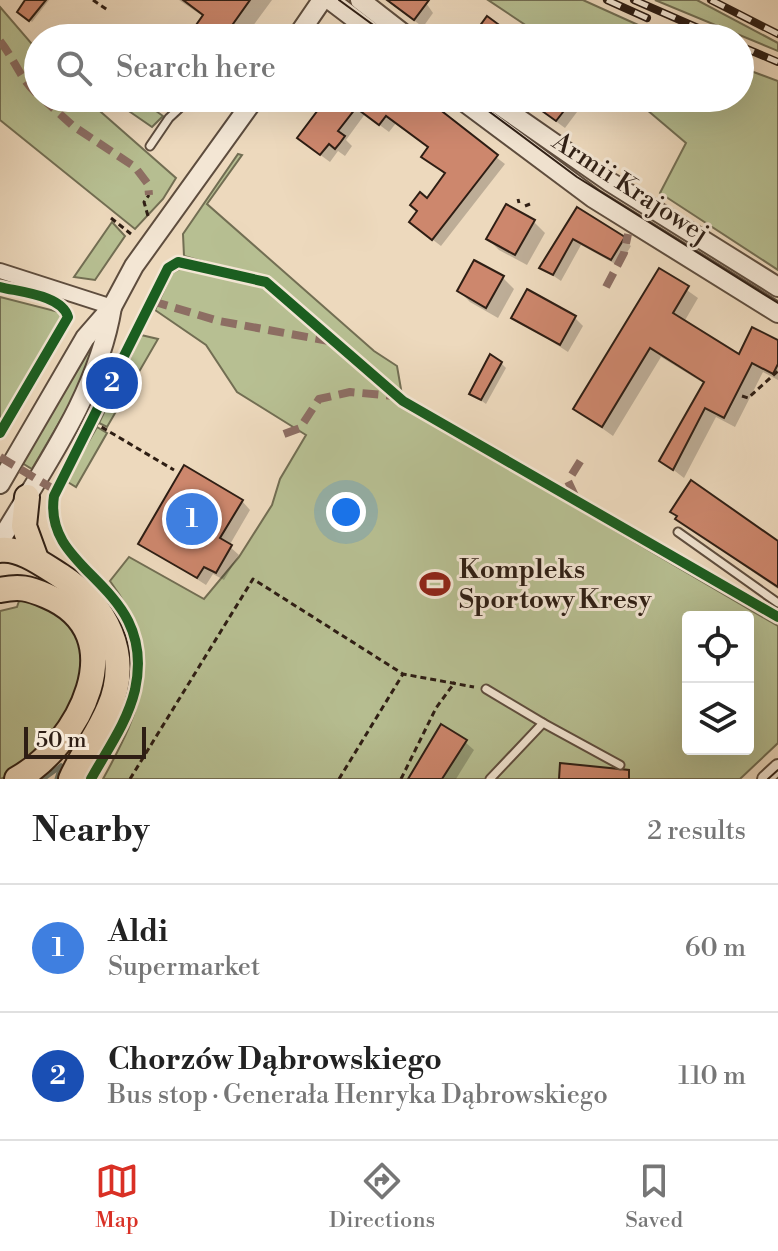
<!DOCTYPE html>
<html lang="en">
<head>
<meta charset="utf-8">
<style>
	body { margin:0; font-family:"Libre Bodoni",serif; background:#f6f6f6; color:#222 }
	.controls { position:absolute; right:24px; bottom:24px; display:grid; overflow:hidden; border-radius:8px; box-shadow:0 8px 32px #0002 }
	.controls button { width:72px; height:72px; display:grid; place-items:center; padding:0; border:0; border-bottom:2px solid #e0e0e0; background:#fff; color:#222; font:40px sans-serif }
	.scale { position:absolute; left:24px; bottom:20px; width:122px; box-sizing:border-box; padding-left:8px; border:4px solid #2e1e14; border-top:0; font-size:22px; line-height:28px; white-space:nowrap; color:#2e1e14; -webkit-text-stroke:6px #f3e6d4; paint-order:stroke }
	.you { position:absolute; left:346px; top:512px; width:28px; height:28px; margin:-20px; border:6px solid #fff; border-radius:50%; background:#1a73e8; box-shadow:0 0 0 12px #1a73e833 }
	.badge { display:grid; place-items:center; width:52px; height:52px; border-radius:50%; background:#d93025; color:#fff; font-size:26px; font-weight:700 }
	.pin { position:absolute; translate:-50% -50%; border:4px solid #fff; box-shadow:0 2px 8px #0006 }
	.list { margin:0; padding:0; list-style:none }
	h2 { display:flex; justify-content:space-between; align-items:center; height:104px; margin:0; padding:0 32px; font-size:34px }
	h2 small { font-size:26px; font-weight:400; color:#767676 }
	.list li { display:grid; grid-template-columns:52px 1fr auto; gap:24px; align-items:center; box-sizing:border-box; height:128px; padding:0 32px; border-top:2px solid #e0e0e0 }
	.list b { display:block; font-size:30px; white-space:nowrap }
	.list p { margin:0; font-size:26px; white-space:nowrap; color:#767676 }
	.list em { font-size:26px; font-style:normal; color:#767676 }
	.icon { flex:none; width:44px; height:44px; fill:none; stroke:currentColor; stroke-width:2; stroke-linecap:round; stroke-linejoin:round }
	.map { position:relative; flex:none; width:778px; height:779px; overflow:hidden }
	.search { position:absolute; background:#fff; box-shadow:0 8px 32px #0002; left:24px; right:24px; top:24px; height:88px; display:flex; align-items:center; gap:20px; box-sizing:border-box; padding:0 28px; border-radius:44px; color:#767676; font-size:30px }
	.sheet { height:360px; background:#fff }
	nav { display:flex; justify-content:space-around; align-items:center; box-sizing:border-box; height:112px; border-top:2px solid #e0e0e0; background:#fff; font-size:22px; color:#767676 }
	nav a { display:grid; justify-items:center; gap:4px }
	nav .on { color:#d93025 }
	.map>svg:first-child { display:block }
</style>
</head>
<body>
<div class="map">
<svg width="778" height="779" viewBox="0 0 778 779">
	<rect width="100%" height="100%" fill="#edd9bd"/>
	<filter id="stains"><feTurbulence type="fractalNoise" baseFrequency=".0025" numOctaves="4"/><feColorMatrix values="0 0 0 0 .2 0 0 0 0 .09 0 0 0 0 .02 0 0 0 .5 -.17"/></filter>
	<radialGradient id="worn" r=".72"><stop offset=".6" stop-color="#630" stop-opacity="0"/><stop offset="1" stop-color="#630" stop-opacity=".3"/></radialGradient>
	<!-- green -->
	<g fill="#b7bf92" stroke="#726e53" stroke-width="2" fill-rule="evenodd">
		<path d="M488 0H583L667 38H545Z"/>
		<path d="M655 0H697L778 43V51Z"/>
		<path d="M0 7 38 51V98H85L176 178 163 199 135 229 0 120Z"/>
		<path d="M740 67 778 81V270L660 193 686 143 633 98H740Z"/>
		<path d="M110 98H138L163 116 152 127Z"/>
		<path d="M238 154 242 155 207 204 374 351 397 366 402 395 272 281 184 256 183 234Z"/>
		<path d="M112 222 125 236 95 280 74 277Z"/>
		<path d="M183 267 254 282 267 288 391 399 778 626V743L740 779H103C143 706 165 655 110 581L129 557 204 599 239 557 272 505 280 479 306 435 237 392 206 345 155 310 172 273ZM688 617H748V749H688Z"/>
		<path d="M0 297 59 312 61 317 0 422Z"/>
		<path d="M141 335 158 339 107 427 99 423Z"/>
		<path d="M95 340 98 342 70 404 32 469 22 463Z"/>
		<path d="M97 427 107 433 76 487 66 481Z"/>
		<path d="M21 595 58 608 85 649 74 711 20 771 0 779V611L17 607Z"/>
	</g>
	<!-- shadow -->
	<g fill="#0003">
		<path d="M28 0H49L32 22 20 11Z"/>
		<path d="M179 0H272L244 38H189L204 17Z"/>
		<path d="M386 0H424L433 13 423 27Z"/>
		<path d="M328 98H419L505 164 441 246 420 230 446 175 424 157 430 148 396 123 389 132 365 114 346 140 352 146 345 156 338 151 330 162 308 146Z"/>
		<path d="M524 98H569L580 108 565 128Z"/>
		<path d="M577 210 631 246 619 266 581 245 561 281 542 268Z"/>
		<path d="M534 222 545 233 527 265 499 250 488 239Z"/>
		<path d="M660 271 698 298 684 322 740 357 778 342V380L763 372 735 427 716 417 684 478 662 461 705 384 661 357 613 436 575 409Z"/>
		<path d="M503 278 514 289 498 318 470 302 459 291Z"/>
		<path d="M514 317 575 318 583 326 568 352Z"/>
		<path d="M501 363 506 368 486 404 471 393Z"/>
		<path d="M242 501 250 510 229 546 239 555 224 580 213 574 206 585 141 543Z"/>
		<path d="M672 511 778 543V589L689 528Z"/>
		<path d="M465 742 474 750 456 779H413Z"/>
	</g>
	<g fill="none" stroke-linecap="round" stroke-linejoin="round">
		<!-- stream -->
		<g stroke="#6e7c73" stroke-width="5">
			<path d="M43 779 61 766"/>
			<path d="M57 779 61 766"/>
		</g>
	</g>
	<!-- building -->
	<g fill="#cd876d" stroke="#2e1e14" stroke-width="2">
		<path d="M25 0H46L29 21 17 12Z"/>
		<path d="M183 0H250L223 38H187L203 15Z"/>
		<path d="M387 0H429L414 20Z"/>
		<path d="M487 16 517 38H471Z"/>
		<path d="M327 98H425L498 155 432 240 409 222 417 211 410 205 420 192 427 198 445 173 421 157 428 147 386 116 379 125 356 108 338 131 345 136 340 143 335 149 329 144 320 155 297 138Z"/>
		<path d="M524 98H574L556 121Z"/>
		<path d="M506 204 535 220 515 255 486 239Z"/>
		<path d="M577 207 625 237 611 260 573 239 553 275 539 268Z"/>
		<path d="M474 260 504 276 486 308 457 291Z"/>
		<path d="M659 268 689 286 673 313 739 354 752 327 778 340V364L773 374 752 363 724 418 705 408 673 470 659 461 704 382 650 348 602 427 573 409Z"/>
		<path d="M527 289 576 316 560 345 511 318Z"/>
		<path d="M490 354 502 362 481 400 469 394Z"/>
		<path d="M184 465 243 500 220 538 232 545 216 573 204 567 197 578 138 544Z"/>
		<path d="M691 480 778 541V587L675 519 677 516 670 512Z"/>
		<path d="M441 724 467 740 442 779H408Z"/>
		<path d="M560 763 629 770V779H559Z"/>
	</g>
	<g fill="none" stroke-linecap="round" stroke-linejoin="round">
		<!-- service casing -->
		<g stroke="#5e4d3e" stroke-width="11">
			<g id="service">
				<path d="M150 146 169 118 184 104"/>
				<path d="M678 532 778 603"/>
				<path d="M486 689 543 723"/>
				<path d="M490 779 543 723 620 765"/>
			</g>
		</g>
		<!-- minor casing -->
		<g stroke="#5e4d3e" stroke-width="18">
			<g id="minor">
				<path d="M0 271 112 307"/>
				<path d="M765 779 778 767"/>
			</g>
		</g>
		<!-- tertiary casing -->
		<g stroke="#5e4d3e" stroke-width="22">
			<g id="tertiary">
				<path d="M330 0 380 38"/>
				<path d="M360 0 409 38"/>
				<path d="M296 38 322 0"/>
				<path d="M459 98 593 198 778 313"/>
				<path d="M489 98 610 182 778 287"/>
				<path d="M0 484 85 338 112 307 134 266 255 98"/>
				<path d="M0 541C44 467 98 393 112 307"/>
			</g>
		</g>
		<!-- primary casing -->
		<g stroke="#2e1e14" stroke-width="28">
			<g id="primary">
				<path d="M27 497 24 526 36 559"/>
				<path d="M0 550C20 547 45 566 61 576 106 605 132 655 109 708 99 733 82 754 71 779"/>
				<path d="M0 590C20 586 28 588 47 596 137 634 78 745 17 779"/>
			</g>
		</g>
		<!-- path -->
		<g stroke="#2e1e14" stroke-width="3" stroke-dasharray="6 4" stroke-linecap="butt">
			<path d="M93 0 109 11"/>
			<path d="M518 199 519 203"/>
			<path d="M525 206 530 204"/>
			<path d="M148 216 144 202 149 195"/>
			<path d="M111 218 131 234"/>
			<path d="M742 396 748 398 778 371"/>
			<path d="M93 422 174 470"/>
			<path d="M130 779 253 579 403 674 474 687"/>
			<path d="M339 779 403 674"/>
			<path d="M401 779 436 708 455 682"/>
		</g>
		<!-- service -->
		<use href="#service" stroke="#f3e6d4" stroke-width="7"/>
		<!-- minor -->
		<use href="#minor" stroke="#f3e6d4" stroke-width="14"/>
		<!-- tertiary -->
		<use href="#tertiary" stroke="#f3e6d4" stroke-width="18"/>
		<!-- primary -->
		<use href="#primary" stroke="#edd9bd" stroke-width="24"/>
		<!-- tram -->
		<g stroke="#2e1e14" stroke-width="2">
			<path d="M339 0 391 38"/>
			<path d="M471 98 577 177 778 303"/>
			<path d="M768 779 778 770"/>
		</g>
		<!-- rail casing -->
		<g stroke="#2e1e14" stroke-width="8">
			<g id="rail">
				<path d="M607 0 647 18"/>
				<path d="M634 0 721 38"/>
				<path d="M711 0 778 34"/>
				<path d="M740 46 778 62"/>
			</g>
		</g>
		<!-- rail -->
		<use href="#rail" stroke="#f3e6d4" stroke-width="5" stroke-dasharray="15" stroke-linecap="butt"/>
		<!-- quiet -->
		<g stroke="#8d6e63" stroke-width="8" stroke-dasharray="16 8" stroke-linecap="butt">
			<path d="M0 41C15 60 20 79 38 95"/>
			<path d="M42 98 73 126 135 167 148 184 149 195"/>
			<path d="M606 287 624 253 628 234"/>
			<path d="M152 301 219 321 329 341"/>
			<path d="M284 434 300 428 319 399 350 392 394 396"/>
			<path d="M0 457 55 490"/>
			<path d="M575 496 568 481 584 455"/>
		</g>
		<!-- cycleway casing -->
		<g stroke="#f3e6d4" stroke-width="15">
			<g id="cycleway">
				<path d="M0 287C19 292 62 295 68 317L0 433"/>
				<path d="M91 779C107 750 127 723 135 690 158 583 42 575 54 496L168 268 178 262 266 282 403 401 778 617"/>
			</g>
		</g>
		<!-- cycleway -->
		<use href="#cycleway" stroke="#1b5e20" stroke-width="10"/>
	</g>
	<!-- icons -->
	<defs>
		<g id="stadium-bare" transform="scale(2.4)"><path d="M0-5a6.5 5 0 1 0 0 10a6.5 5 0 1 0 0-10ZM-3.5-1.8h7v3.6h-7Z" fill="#8f2418" stroke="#f3e6d4" stroke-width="2.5" paint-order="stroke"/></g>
	</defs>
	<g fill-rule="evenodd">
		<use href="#stadium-bare" x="435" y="584"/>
	</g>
	<g text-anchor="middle" stroke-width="6" stroke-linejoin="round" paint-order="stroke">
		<!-- street labels -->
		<g font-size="26" fill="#2e1e14" stroke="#f3e6d4">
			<text transform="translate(631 187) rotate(33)" y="9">Armii Krajowej</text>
		</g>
		<!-- poi labels -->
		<g font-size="26" font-weight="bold" fill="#2e1e14" stroke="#f3e6d4" text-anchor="start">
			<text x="459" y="578">Kompleks<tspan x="459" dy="30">Sportowy Kresy</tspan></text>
		</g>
	</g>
	<rect width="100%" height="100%" filter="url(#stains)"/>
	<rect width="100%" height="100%" fill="url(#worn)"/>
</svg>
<div class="controls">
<button><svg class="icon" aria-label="locate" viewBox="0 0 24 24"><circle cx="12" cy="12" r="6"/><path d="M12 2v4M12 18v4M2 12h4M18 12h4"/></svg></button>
<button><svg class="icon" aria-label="layers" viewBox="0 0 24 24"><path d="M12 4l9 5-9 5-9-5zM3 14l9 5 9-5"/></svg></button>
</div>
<div class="scale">50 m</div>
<div class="you"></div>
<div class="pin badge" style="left:192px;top:519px;background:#3f7fe0">1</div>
<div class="pin badge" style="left:112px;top:383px;background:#1a4fb4">2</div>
<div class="search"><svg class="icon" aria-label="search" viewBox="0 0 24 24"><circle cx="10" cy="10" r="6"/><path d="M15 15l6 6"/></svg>Search here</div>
</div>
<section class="sheet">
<h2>Nearby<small>2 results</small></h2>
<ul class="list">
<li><span class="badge" style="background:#3f7fe0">1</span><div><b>Aldi</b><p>Supermarket</p></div><em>60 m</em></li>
<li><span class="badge" style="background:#1a4fb4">2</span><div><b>Chorzów Dąbrowskiego</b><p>Bus stop · Generała Henryka Dąbrowskiego</p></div><em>110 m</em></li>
</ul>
</section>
<nav>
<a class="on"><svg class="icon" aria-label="map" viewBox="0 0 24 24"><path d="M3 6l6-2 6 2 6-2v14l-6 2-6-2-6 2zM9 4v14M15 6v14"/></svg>Map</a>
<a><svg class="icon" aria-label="directions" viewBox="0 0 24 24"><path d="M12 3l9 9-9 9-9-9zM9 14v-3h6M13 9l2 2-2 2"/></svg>Directions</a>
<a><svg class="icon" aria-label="saved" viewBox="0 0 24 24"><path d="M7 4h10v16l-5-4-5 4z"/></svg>Saved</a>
</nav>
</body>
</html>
